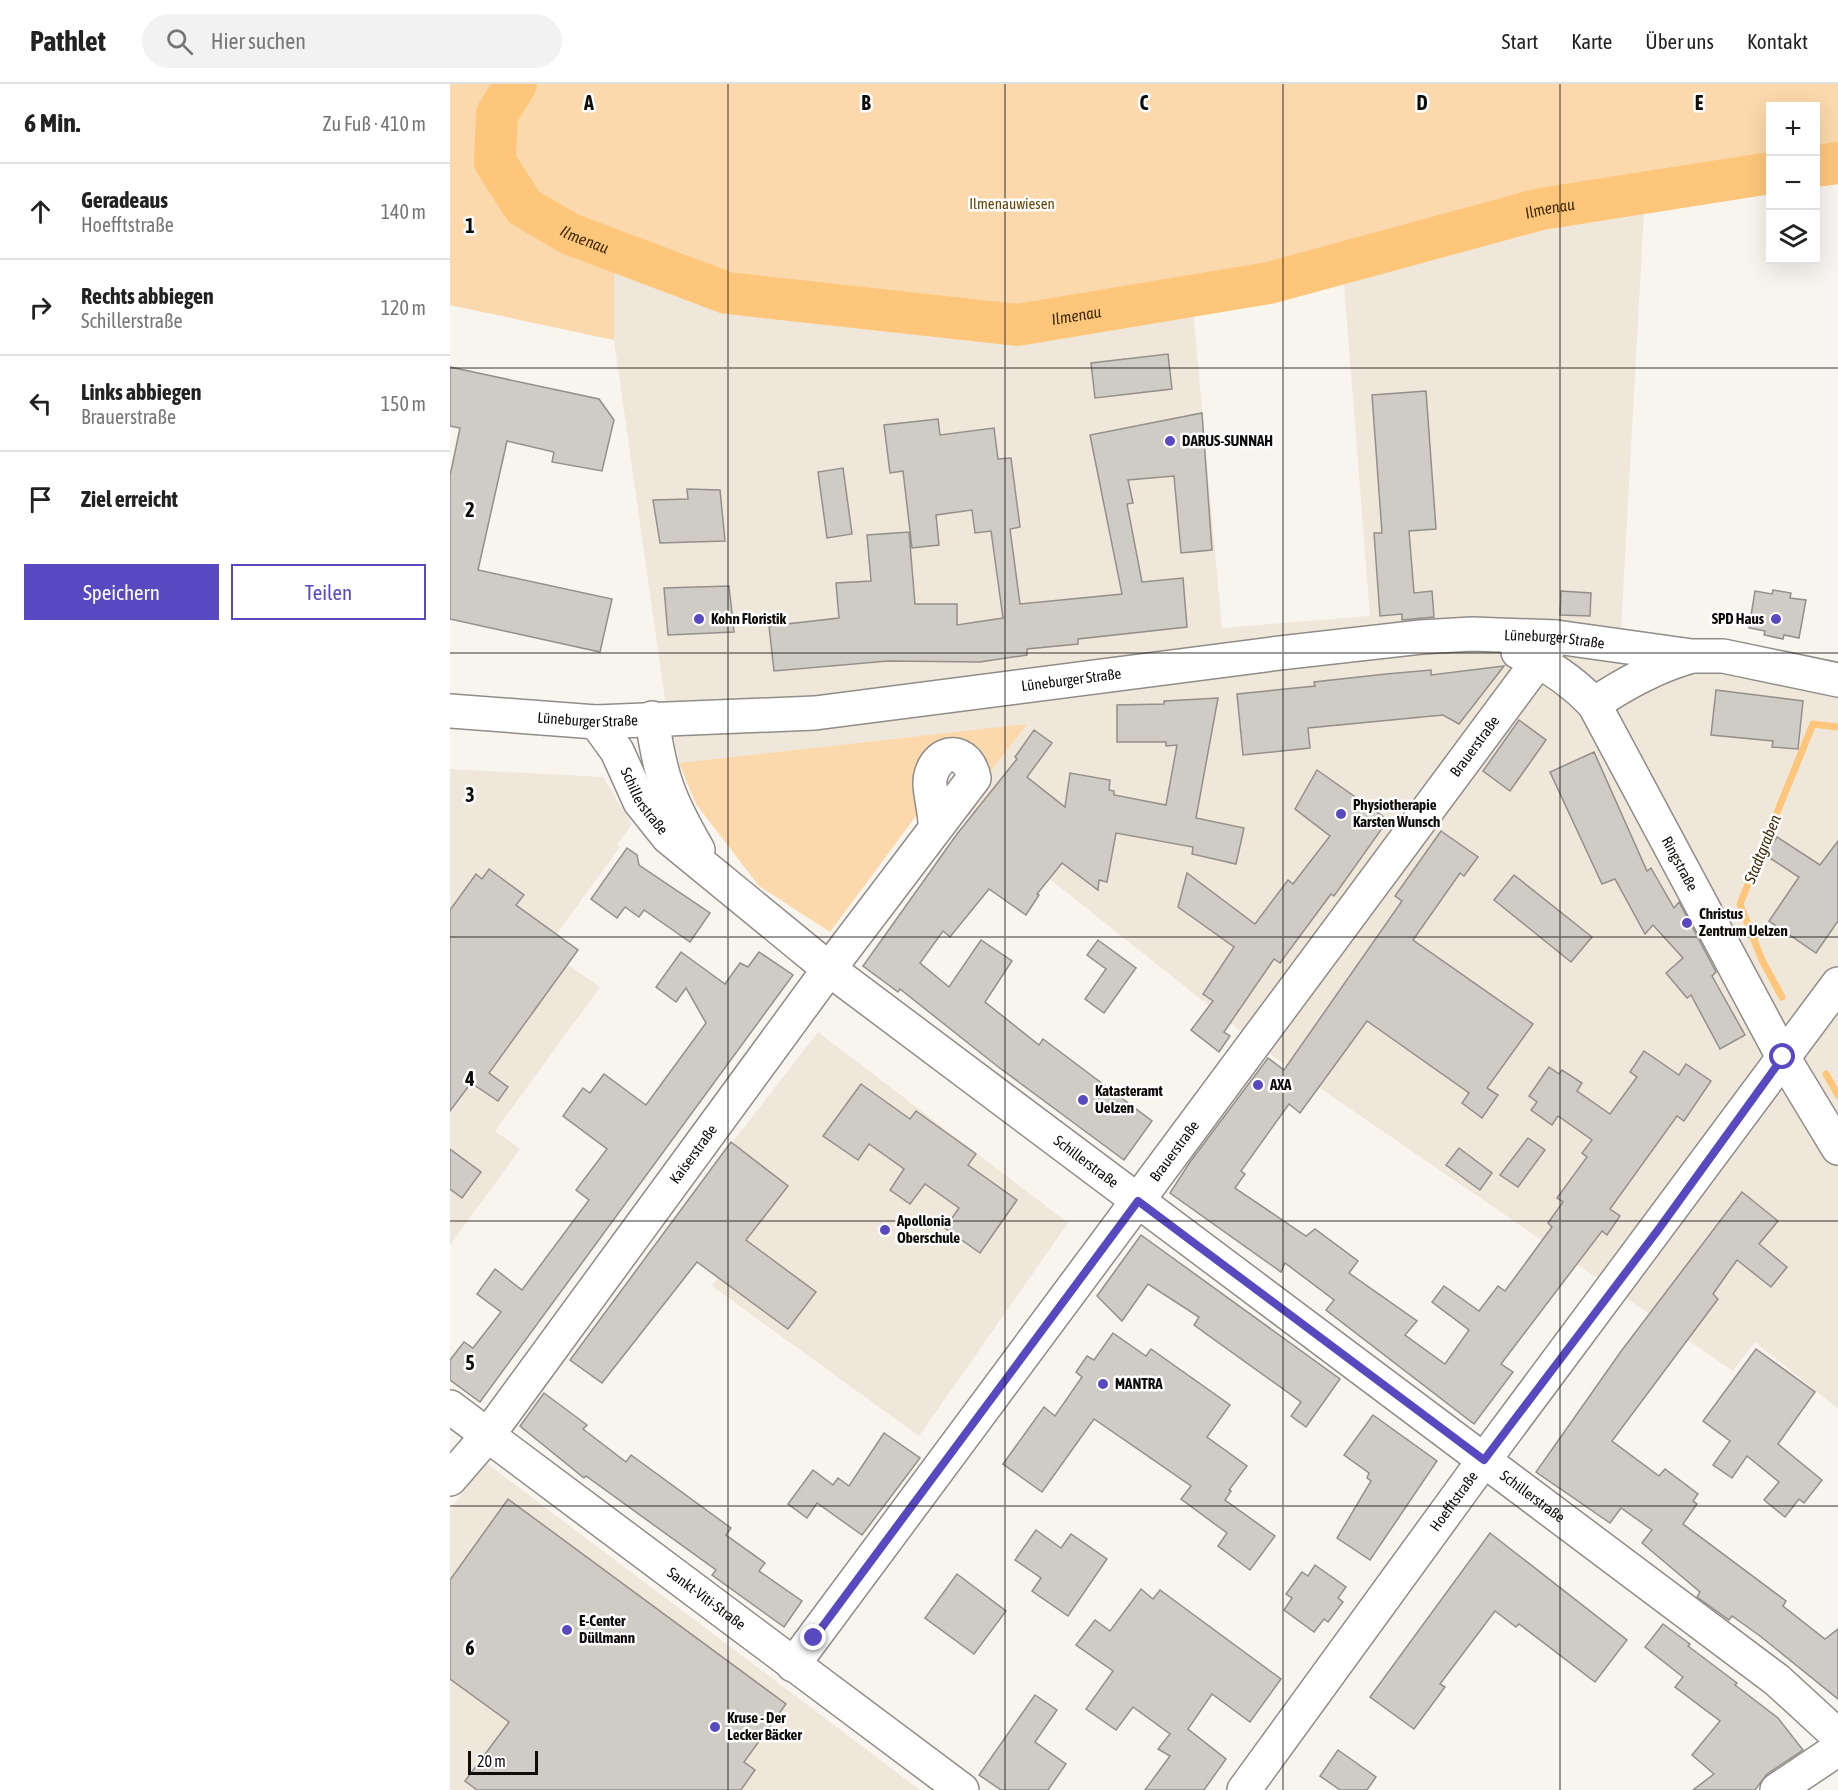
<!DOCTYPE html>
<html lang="de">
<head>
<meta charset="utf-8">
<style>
	body { margin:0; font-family:"Asap Condensed",sans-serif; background:#f2f2f2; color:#222 }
	.controls { position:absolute; right:18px; top:18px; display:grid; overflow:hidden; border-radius:0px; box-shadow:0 6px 24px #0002 }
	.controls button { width:54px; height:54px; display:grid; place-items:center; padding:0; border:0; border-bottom:2px solid #e0e0e0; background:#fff; color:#222; font:30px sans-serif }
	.scale { position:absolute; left:18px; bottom:15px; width:70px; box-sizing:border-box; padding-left:6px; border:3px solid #0f0d0b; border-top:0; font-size:16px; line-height:21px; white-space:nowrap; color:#0f0d0b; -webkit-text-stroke:4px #fff; paint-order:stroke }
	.stop { position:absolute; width:18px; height:18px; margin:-14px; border:4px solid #5949c1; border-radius:50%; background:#fff }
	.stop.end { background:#5949c1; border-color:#fff; box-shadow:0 2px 6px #0008 }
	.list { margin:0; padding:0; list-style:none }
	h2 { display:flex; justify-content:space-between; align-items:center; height:78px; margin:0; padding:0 24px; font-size:26px }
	h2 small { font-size:20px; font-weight:400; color:#767676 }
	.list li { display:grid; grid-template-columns:39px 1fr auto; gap:18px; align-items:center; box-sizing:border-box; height:96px; padding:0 24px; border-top:2px solid #e0e0e0 }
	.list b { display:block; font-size:22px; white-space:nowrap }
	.list p { margin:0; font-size:20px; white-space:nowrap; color:#767676 }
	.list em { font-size:20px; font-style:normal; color:#767676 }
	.actions { display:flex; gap:12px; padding:18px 24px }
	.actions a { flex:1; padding:14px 0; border:2px solid #5949c1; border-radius:0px; text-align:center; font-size:21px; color:#5949c1 }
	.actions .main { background:#5949c1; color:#fff }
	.icon { flex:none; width:33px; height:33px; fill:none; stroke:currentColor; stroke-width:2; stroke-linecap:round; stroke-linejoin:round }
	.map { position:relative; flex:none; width:1388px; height:1706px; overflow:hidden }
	header { display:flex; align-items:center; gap:36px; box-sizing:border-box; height:84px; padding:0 30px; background:#fff; border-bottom:2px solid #e0e0e0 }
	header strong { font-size:28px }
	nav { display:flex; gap:33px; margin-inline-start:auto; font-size:21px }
	.search { width:420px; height:54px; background:#f2f2f2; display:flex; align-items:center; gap:15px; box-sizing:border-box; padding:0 21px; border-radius:33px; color:#767676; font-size:22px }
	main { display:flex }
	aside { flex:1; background:#fff }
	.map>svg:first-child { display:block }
</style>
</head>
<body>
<header>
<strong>Pathlet</strong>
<div class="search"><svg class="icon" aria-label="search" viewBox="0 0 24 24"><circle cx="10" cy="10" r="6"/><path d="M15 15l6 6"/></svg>Hier suchen</div>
<nav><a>Start</a><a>Karte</a><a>Über uns</a><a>Kontakt</a></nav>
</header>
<main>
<aside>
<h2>6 Min.<small>Zu Fuß · 410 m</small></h2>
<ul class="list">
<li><svg class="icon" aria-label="ahead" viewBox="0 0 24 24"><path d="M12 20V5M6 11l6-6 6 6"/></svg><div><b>Geradeaus</b><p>Hoefftstraße</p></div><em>140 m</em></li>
<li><svg class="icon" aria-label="right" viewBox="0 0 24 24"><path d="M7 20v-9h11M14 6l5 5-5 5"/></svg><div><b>Rechts abbiegen</b><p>Schillerstraße</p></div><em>120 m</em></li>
<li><svg class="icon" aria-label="left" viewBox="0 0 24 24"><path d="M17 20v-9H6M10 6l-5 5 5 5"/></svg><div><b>Links abbiegen</b><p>Brauerstraße</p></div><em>150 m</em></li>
<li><svg class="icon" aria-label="arrive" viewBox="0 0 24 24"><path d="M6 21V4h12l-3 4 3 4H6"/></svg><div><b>Ziel erreicht</b></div></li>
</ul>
<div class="actions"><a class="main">Speichern</a><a>Teilen</a></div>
</aside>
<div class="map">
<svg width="1388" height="1706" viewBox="0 0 1388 1706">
	<rect width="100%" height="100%" fill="#f8f4ee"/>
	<!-- built -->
	<g fill="#f0e7db">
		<path d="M1195 109 1171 546 1388 579V1325L1305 1258 1283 1287 817 968 517 729 533 698 576 641 229 679 214 609 164 256V167L277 209 567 241 742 214 772 544 920 532 893 187 1091 125Z"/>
		<path d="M0 685 153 693 182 740 167 761 170 763 106 851 128 866 117 880 150 903 45 1047 70 1065 0 1161Z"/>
		<path d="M368 948 618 1139 469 1352 262 1202 287 1168 230 1126Z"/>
		<path d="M35 1378 470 1706H0V1426Z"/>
	</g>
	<!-- green -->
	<g fill="#fbd9ac">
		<path d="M0 0H1388V80L1366 82V22H1320V89L1091 125 819 199 567 241 277 209 164 167V256L0 221Z"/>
		<path d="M577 640 533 698 490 684 469 728 380 848 309 802 246 720 229 679Z"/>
	</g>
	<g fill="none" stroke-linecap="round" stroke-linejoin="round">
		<!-- stream -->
		<g stroke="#fec67b" stroke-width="7">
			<path d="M1332 913 1312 876 1290 820 1363 640 1388 643"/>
			<path d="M1376 990 1388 1011"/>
		</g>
		<!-- river -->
		<g stroke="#fec67b" stroke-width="42">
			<path id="s1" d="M66 0 47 30 45 78 74 123 120 150 277 209 567 241 819 199 1091 125 1320 89"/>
			<path d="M1366 82 1388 79"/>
		</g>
	</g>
	<!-- building -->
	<g fill="#cfcbc5" stroke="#948f8a" stroke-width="1.5">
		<path d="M718 270 722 305 645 314 641 279Z"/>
		<path d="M0 283 149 315 164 336 152 387 102 378 104 368 57 357 28 486 162 515 150 568 0 535V392L10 344 0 342Z"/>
		<path d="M976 307 986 445 959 447 964 509 982 507 984 533 952 536V530L930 532 924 449H932L922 311Z"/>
		<path d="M752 329 762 466 731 469 724 392 678 396 683 419 677 420 692 498 733 494 737 543 628 555V560L577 565V571L530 578 438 577 324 587 319 542 389 534 386 499 421 497 417 451 459 448 465 520H507V541L553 534 541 447 525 449 522 426 486 431 489 461 462 464 453 387 440 389 434 341 488 335 490 351 544 344 548 375 561 374 570 443 560 445 570 520 672 510 640 351Z"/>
		<path d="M393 384 402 450 377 454 368 388Z"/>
		<path d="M237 405 270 406 275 457 210 459 203 416 238 415Z"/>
		<path d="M279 502 284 548 218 551 214 504Z"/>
		<path d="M1323 506 1341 509 1340 514 1356 516 1349 554 1334 551 1333 555 1314 551 1315 547 1299 544 1305 507 1322 510Z"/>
		<path d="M1111 507 1141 509 1140 532 1110 531Z"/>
		<path d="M1054 582 1009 640 993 631 858 644 860 664 793 671 787 610 865 602 864 598 936 590 981 586V591Z"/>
		<path d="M1266 606 1353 617 1348 665 1322 663 1323 657 1261 651Z"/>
		<path d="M768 614 746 734 794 744 786 780 742 770 743 763 666 749 657 798 649 796 648 806 612 779 587 810 589 811 576 831 539 805 500 853 493 847 470 879 499 903 531 856 562 877 535 918 589 961 593 955 702 1037 674 1076 547 982 450 905 448 908 413 882 507 750 567 675 565 673 584 646 602 659 577 693 615 723 620 689 660 696 659 706 664 707V711L716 721 727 661 716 662V658H667V621L714 620V617Z"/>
		<path d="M1069 636 1096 656 1060 707 1033 687Z"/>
		<path d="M1144 668 1197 787 1201 784 1224 824 1229 818 1266 888 1262 892 1295 951 1270 965 1241 911 1237 914 1216 889 1233 874 1203 841 1195 850 1165 795 1152 800 1100 688Z"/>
		<path d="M867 686 938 736 884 812 881 810 830 879 824 875 774 948 780 952 769 968 741 946 763 917 753 910 784 863 728 823 737 789 805 840 838 796 843 800 880 752 845 725Z"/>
		<path d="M991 747 1028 773 1014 792 1010 789 963 856 1083 940 1037 1004 1048 1011 1032 1034 1012 1019 1019 1009 917 937 850 1029 839 1020 791 1087 795 1090 785 1104 856 1152 865 1145 908 1177 899 1189 967 1237 955 1251 995 1280 1019 1246 982 1218 994 1202 1029 1227 1048 1202 1055 1207 1102 1143 1098 1139 1113 1118 1107 1114 1137 1073 1132 1069 1142 1056 1108 1032 1102 1041 1081 1026 1087 1018 1079 1012 1099 983 1109 990 1112 986 1132 999 1127 1007 1160 1030 1187 993 1180 988 1194 967 1229 991 1236 980 1261 997 1234 1037 1227 1032 1160 1125 1170 1132 1157 1151 1152 1147 1051 1280 1063 1288 1024 1340 876 1226 884 1216 835 1179 831 1188 720 1109 740 1078 818 974 834 986 952 817 945 812Z"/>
		<path d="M1327 753 1370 781 1388 757V837L1366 869 1319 837 1349 793 1315 771Z"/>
		<path d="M177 764 187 771 189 781 260 829 240 858 194 826 189 833 175 823 167 834 141 815Z"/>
		<path d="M39 785 74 811 66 821 128 866 39 989 58 1003 48 1017 21 999 0 1027V826L26 790 32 795Z"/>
		<path d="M1064 791 1142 853 1121 878 1044 816Z"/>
		<path d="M648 856 686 884 654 929 635 915 656 885 637 871Z"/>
		<path d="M231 868 275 900 290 879 298 883 309 868 343 891 30 1318 0 1296V1276L14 1258 23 1264 51 1228 27 1210 45 1185 72 1206 139 1116 126 1106 157 1065 113 1032 133 1004 140 1009 154 990 196 1021 256 939 236 904 226 918 206 903Z"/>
		<path d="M411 1000 460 1035 466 1027 526 1070 518 1081 567 1116 530 1169 495 1144 509 1124 475 1100 460 1120 440 1106 454 1085 419 1060 408 1076 373 1052Z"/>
		<path d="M1078 1054 1095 1066 1068 1103 1050 1091Z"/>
		<path d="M281 1058 338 1102 296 1156 366 1208 338 1245 247 1178 152 1299 120 1276Z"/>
		<path d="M1009 1064 1042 1089 1030 1106 996 1081Z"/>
		<path d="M0 1065 31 1088 12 1114 0 1105Z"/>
		<path d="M1292 1108 1328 1137 1309 1160 1337 1183 1321 1203 1287 1176 1263 1210 1268 1215 1162 1357 1209 1392 1215 1385 1248 1410 1243 1417 1247 1420 1233 1440 1336 1517 1333 1522 1375 1555 1388 1545V1615L1310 1552 1282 1532 1279 1536 1247 1513 1250 1508 1192 1459 1202 1446 1171 1424 1160 1439 1086 1388 1172 1266Z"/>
		<path d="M691 1151 890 1295 856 1343 841 1332 851 1318 744 1241 749 1233 698 1200 672 1237 647 1212Z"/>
		<path d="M663 1249 696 1272 701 1265 780 1321 757 1353 797 1382 779 1406 781 1407 775 1416 825 1452 800 1486 768 1462 777 1449 731 1415 741 1402 644 1335 592 1408 553 1380 594 1323 605 1332 632 1293 626 1288 637 1272 644 1276Z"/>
		<path d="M1306 1265 1365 1308 1328 1360 1372 1396 1354 1419 1349 1415 1335 1433 1314 1416 1329 1398 1297 1372 1282 1394 1263 1381 1280 1357 1253 1337Z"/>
		<path d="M94 1309 137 1341 133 1345 176 1378 181 1371 281 1444 276 1451 315 1479 309 1487 352 1517 334 1543 262 1491 266 1486 136 1392 134 1394 70 1342Z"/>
		<path d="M923 1331 987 1377 920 1476 887 1454 921 1397 917 1394 919 1389 894 1371Z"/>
		<path d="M434 1349 470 1374 412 1451 367 1419 357 1434 338 1420 363 1386 383 1401 388 1394 399 1402Z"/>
		<path d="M58 1415 336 1620 294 1678 305 1686 291 1706H27L15 1697 59 1638 0 1595V1496Z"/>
		<path d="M586 1446 611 1464 621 1450 657 1475 618 1532 582 1507 591 1494 565 1476Z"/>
		<path d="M1040 1449 1177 1556 1145 1598 1069 1540 1066 1543 1045 1527 990 1600 995 1603 964 1645 920 1613Z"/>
		<path d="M865 1481 896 1503 888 1514 893 1518 878 1538 874 1535 864 1548 834 1526 842 1514 836 1510 852 1488 858 1492Z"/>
		<path d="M507 1490 556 1527 524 1570 475 1534Z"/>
		<path d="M691 1505 703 1515 710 1506 831 1595 800 1638 762 1610 738 1645 776 1675 754 1706H695L720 1672 708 1665 720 1650 683 1623 666 1646 636 1625 663 1587 626 1561 645 1536 660 1547Z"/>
		<path d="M1213 1540 1240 1560 1238 1562 1287 1599 1285 1601 1328 1634 1353 1666 1317 1690 1305 1706H1243L1264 1690 1242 1671 1270 1637 1225 1603 1233 1593 1195 1563Z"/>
		<path d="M585 1611 607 1626 585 1658 616 1680 598 1706H551L529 1691Z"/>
		<path d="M888 1666 926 1693 917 1706H890L870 1692Z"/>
	</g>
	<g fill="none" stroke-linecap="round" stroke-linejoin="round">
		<!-- minor casing -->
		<g stroke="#908c87" stroke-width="36">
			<g id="minor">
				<path id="s2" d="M1068 568C1098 580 1122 597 1144 620L1333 973 1388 1064"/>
				<path d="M1144 620C1174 600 1204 583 1239 573"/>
				<path id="s3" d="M0 627 146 638 365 629 822 570 971 553 1022 550 1106 553 1242 572H1273L1388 596"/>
				<path d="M202 634C210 693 219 716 248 766"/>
				<path id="s4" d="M146 638 167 667 190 718 218 753 379 885 1327 1596 1388 1652"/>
				<path id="s5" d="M0 1323 512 1706"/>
				<path id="s6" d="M0 1395 38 1351 379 885 524 694C518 664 489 663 481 691 477 702 486 727 485 743"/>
				<path id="s7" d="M343 1581 1106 553"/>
				<path id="s8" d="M794 1706 1034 1376 1388 900"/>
				<path d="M1327 1706 1388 1665"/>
			</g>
		</g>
		<!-- minor -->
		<use href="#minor" stroke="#fff" stroke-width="33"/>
	</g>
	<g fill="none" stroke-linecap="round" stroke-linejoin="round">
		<!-- route -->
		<path stroke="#5949c1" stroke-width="8" d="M364 1554 688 1117 1034 1376 1208 1146 1333 973"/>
	</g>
	<!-- grid -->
	<path fill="none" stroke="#0f0d0b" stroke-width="1.5" stroke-opacity="0.55" d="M278 0V1706M555 0V1706M833 0V1706M1110 0V1706M0 284H1388M0 569H1388M0 853H1388M0 1137H1388M0 1422H1388"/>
	<!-- markers -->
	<g fill="#5949c1" stroke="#fff" stroke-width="2">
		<circle cx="720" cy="357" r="6"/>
		<circle cx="249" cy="535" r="6"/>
		<circle cx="1326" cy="535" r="6"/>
		<circle cx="891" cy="730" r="6"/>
		<circle cx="1237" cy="839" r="6"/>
		<circle cx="808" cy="1001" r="6"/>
		<circle cx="633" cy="1016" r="6"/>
		<circle cx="435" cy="1146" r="6"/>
		<circle cx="653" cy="1300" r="6"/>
		<circle cx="117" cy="1546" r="6"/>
		<circle cx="265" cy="1643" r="6"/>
	</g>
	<g text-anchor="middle" stroke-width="5" stroke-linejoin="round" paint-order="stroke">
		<!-- park labels -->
		<g font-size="15" fill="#694507" stroke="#fff">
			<text x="562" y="125">Ilmenauwiesen</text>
		</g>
		<!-- poi labels -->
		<g font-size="15" font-weight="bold" fill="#0f0d0b" stroke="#fff" text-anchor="start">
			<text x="732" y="362">DARUS-SUNNAH</text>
			<text x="261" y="540">Kohn Floristik</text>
			<text x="1314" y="540" text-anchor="end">SPD Haus</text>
			<text x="903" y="726">Physiotherapie<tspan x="903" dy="17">Karsten Wunsch</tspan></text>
			<text x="1249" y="835">Christus<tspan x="1249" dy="17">Zentrum Uelzen</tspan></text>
			<text x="820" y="1006">AXA</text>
			<text x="645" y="1012">Katasteramt<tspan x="645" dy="17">Uelzen</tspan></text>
			<text x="447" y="1142">Apollonia<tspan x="447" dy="17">Oberschule</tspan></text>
			<text x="665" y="1305">MANTRA</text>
			<text x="129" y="1542">E-Center<tspan x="129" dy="17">Düllmann</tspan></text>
			<text x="277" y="1639">Kruse - Der<tspan x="277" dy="17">Lecker Bäcker</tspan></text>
		</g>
		<!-- street labels -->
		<g font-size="15" fill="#0f0d0b" stroke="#fff">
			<text dy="5" stroke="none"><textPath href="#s3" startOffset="1110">Lüneburger Straße</textPath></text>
			<text dy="5" stroke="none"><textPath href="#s3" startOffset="624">Lüneburger Straße</textPath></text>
			<text dy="5" stroke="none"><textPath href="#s3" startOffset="138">Lüneburger Straße</textPath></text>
			<text dy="5" stroke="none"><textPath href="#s7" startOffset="1144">Brauerstraße</textPath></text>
			<text dy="5" stroke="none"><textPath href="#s4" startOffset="93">Schillerstraße</textPath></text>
			<text dy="5" stroke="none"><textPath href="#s2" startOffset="274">Ringstraße</textPath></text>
			<text dy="5" stroke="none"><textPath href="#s7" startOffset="640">Brauerstraße</textPath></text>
			<text dy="5" stroke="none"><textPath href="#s6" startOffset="406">Kaiserstraße</textPath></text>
			<text dy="5" stroke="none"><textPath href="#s4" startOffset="666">Schillerstraße</textPath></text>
			<text dy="5" stroke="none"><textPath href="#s4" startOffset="1224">Schillerstraße</textPath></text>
			<text dy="5" stroke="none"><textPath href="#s8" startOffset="357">Hoefftstraße</textPath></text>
			<text dy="5" stroke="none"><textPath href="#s5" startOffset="320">Sankt-Viti-Straße</textPath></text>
		</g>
		<!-- water labels -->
		<g font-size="16" font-style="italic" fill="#3f2a07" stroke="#fff">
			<text dy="6" stroke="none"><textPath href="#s1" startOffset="1196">Ilmenau</textPath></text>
			<text dy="6" stroke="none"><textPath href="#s1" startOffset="206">Ilmenau</textPath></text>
			<text dy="6" stroke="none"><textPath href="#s1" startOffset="710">Ilmenau</textPath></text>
			<text transform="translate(1312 765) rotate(-68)" y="6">Stadtgraben</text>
		</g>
	</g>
	<g font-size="20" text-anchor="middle" font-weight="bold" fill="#0f0d0b" stroke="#fff" stroke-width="5" stroke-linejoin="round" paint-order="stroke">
		<text x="139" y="26">A</text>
		<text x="416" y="26">B</text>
		<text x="694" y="26">C</text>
		<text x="972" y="26">D</text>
		<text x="1249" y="26">E</text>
		<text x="20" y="149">1</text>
		<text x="20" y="433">2</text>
		<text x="20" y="718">3</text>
		<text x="20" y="1002">4</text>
		<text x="20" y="1286">5</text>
		<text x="20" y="1571">6</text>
	</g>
</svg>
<div class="controls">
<button>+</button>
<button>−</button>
<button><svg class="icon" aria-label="layers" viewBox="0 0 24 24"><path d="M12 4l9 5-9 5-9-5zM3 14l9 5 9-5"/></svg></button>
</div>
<div class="scale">20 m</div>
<div class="stop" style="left:1333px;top:973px"></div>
<div class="stop end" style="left:364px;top:1554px"></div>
</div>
</main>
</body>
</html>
